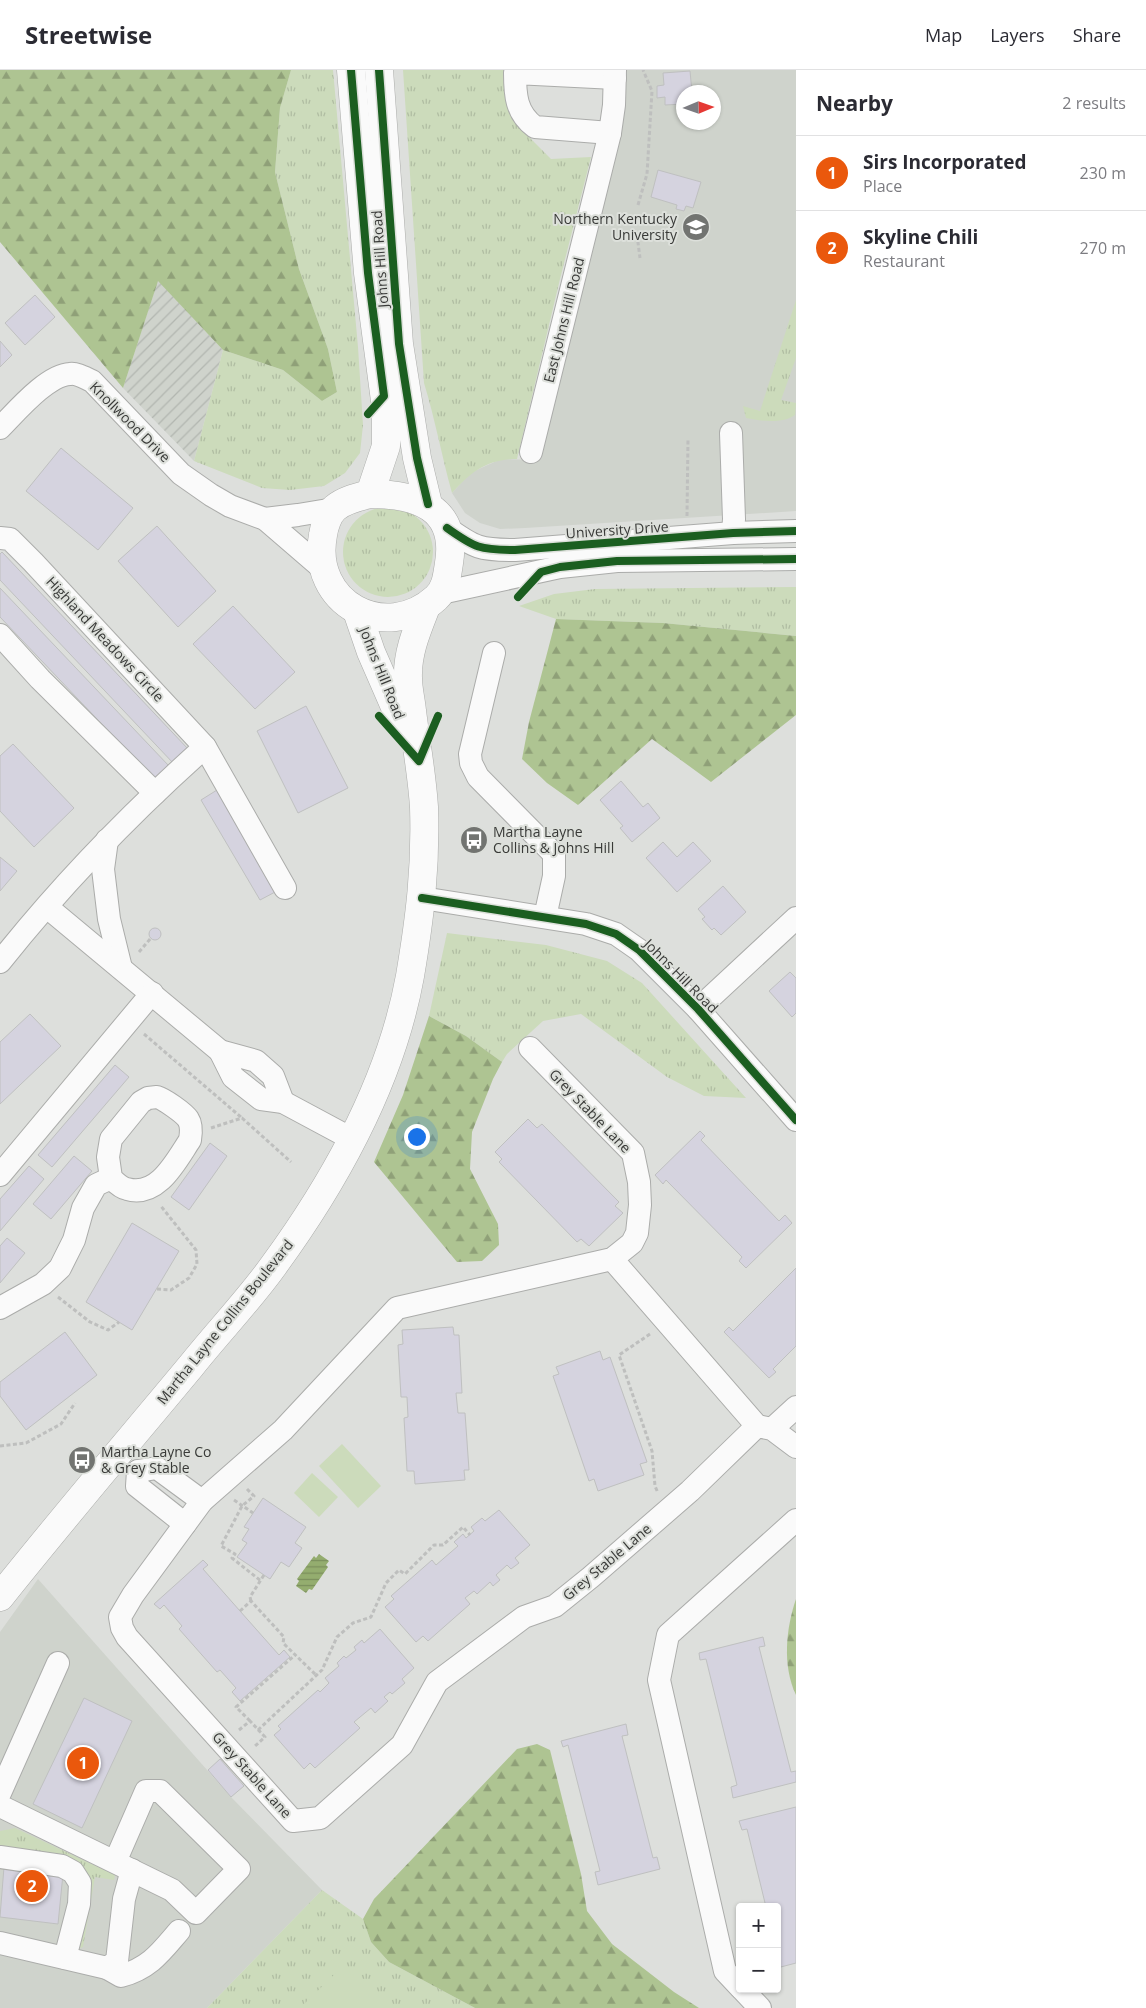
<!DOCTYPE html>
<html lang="en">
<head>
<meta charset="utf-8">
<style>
	body { margin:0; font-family:"Open Sans",sans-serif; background:#f2f2f3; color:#2b2b33 }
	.controls { position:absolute; right:15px; bottom:15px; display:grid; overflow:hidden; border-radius:5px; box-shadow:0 1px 4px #0004 }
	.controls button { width:45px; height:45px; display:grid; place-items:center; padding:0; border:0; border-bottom:1px solid #e1e1e2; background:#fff; color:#2b2b33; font:25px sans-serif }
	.compass { position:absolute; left:676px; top:15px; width:45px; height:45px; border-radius:50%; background:#fff; box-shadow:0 1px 4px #0004; rotate:88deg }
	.you { position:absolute; left:416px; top:1066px; width:18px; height:18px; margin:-12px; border:4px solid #fff; border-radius:50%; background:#1a73e8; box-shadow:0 0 0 8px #1a73e833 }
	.badge { display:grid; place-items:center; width:32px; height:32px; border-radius:50%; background:#ea580c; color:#fff; font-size:16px; font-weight:700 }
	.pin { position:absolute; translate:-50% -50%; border:2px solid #fff; box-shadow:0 1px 5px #0006 }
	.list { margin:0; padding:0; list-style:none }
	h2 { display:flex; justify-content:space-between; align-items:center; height:65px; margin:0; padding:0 20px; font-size:21px }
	h2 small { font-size:16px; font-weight:400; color:#7c7c81 }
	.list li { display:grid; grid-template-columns:32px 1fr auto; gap:15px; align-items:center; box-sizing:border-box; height:75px; padding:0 20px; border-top:1px solid #e1e1e2 }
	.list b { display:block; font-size:19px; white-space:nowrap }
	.list p { margin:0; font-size:16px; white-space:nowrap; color:#7c7c81 }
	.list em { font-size:16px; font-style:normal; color:#7c7c81 }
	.map { position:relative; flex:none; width:796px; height:1938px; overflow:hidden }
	header { display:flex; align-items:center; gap:30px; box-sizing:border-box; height:70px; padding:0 25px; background:#fff; border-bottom:1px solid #e1e1e2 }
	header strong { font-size:24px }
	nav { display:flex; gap:28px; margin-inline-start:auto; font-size:18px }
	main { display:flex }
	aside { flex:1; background:#fff }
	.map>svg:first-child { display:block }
</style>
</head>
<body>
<header>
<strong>Streetwise</strong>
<nav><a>Map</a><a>Layers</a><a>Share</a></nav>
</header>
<main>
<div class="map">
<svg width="796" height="1938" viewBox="0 0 796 1938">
	<defs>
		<pattern id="industrial-furrows" width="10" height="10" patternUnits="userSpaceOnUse" patternTransform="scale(1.25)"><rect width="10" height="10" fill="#cfd3cc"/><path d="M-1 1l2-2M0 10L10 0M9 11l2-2" fill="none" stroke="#b2b6b0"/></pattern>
		<pattern id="grass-tufts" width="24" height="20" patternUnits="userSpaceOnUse" patternTransform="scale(1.25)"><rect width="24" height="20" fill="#ccdbbb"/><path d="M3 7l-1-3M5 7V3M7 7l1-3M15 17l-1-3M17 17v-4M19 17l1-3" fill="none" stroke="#b0bda2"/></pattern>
		<pattern id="forest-firs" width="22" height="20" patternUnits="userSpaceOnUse" patternTransform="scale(1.25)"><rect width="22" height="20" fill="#aec492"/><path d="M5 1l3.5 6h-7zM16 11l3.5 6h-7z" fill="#8fa078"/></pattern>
		<pattern id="water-rules" width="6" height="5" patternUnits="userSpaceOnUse" patternTransform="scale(1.25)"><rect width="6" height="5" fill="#94ad6f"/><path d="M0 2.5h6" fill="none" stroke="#7a8e5c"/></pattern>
	</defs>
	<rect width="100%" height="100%" fill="#dddfdc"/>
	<!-- built -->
	<g fill="#cfd3cc" fill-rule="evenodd">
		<path d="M625 0H796V441L525 458 500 459 480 453 465 443 452 423 470 403 501 389 538 390 571 262 624 44ZM684 22H714V52H684Z"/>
		<path d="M38 1509 231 1727 322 1820 207 1938H0V1562Z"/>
	</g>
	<!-- industrial -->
	<path fill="url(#industrial-furrows)" d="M158 210 223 280 194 391 123 318Z"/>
	<!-- grass -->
	<g fill="url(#grass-tufts)">
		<path d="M291 0H333L358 277 363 355 360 383 345 403 324 416 290 420 262 418 194 391 223 280 283 300 322 331 337 322 328 279 299 199 275 102 280 38Z"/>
		<path d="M403 0H506L514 52 551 89 591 87 560 209 517 389C487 389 471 402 452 423 442 387 435 349 424 313Z"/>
		<path d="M796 230V288L781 330 796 333 795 345C783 354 760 351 746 348L743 336 760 341Z"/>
		<circle cx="388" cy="482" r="45"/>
		<path d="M796 517V566L663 553 556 549 519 536 554 524 595 519Z"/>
		<path d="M447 863 546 875 607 891 642 913 746 1028 704 1026 667 1007 581 944 543 951 507 984 502 992 466 966 429 946Z"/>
		<path d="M15 1758 115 1805 114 1810 95 1807 83 1877 80 1878 90 1812 0 1779V1761Z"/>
		<path d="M322 1820 363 1849 371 1872 389 1892 475 1938H207Z"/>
	</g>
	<!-- forest -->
	<g fill="url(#forest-firs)">
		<path d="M0 0H291L280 38 275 102 299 199 328 279 337 322 322 331 283 300 223 280 158 211 123 318 0 172Z"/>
		<path d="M556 549 663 553 796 566V645L711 712 652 669 578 735 547 713 522 689 529 652Z"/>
		<path d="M429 946 466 966 502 992 493 1009 472 1062 470 1099 498 1154 499 1175 482 1191 457 1192 374 1092 403 1025Z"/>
		<path d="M796 1529V1625C782 1596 786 1558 796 1529Z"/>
		<path d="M537 1674 550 1680 581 1804 587 1841 612 1874 674 1922 699 1938H475L389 1892 371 1872 363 1849 374 1829 517 1679Z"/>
	</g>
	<!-- pitch -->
	<g fill="#ccdbbb">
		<path d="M342 1374 381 1416 358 1438 319 1396Z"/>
		<path d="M312 1403 338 1427 319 1447 294 1423Z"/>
		<path d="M343 1896 392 1938H300Z"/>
	</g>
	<!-- water -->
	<path fill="url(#water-rules)" d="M319 1484 329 1491 326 1495 328 1497 312 1520 309 1519 306 1523 296 1516 299 1511 297 1509 314 1486 316 1488Z"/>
	<!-- building -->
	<g fill="#d5d3df" stroke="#bfc0c0">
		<path d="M690 1 692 22H684V34L665 35V27L657 28V16L664 15 663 3Z"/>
		<path d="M658 100 701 112 693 138 686 136 684 141 676 139 677 135 651 127Z"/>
		<path d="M35 225 55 247 25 275 5 253Z"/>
		<path d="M0 271 12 285 0 297Z"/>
		<path d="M61 378 133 438 98 480 26 421Z"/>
		<path d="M157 456 216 521 178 557 118 491Z"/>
		<path d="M2 482 189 680 174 694 0 510V484Z"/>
		<path d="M0 518 169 696 155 710 0 547Z"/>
		<path d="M233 536 295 602 255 639 193 574Z"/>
		<path d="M306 636 348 718 298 743 257 661Z"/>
		<path d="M13 674 74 738 34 777 0 741V686Z"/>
		<path d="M621 711 643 737 648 733 660 748 632 772 620 758 623 756 600 730Z"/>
		<path d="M217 720 277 821 260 830 201 730Z"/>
		<path d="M663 772 677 787 693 772 711 791 677 822 646 788Z"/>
		<path d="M0 787 17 801 0 821Z"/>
		<path d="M723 816 746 842 721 865 714 858 712 860 702 849 705 847 698 839Z"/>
		<circle cx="155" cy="864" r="6"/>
		<path d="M790 902 796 908V943L792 947 769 921Z"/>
		<path d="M30 944 61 976 0 1034V972Z"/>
		<path d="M115 995 129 1007 52 1097 38 1085Z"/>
		<path d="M528 1049 537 1058 542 1054 619 1132 615 1136 623 1143 589 1176 581 1169 577 1172 499 1092 502 1089 495 1082Z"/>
		<path d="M700 1061 705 1066 701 1070 779 1151 785 1145 792 1153 746 1198 739 1191 742 1187 666 1110 663 1114 655 1105Z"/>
		<path d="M210 1073 227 1086 189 1140 171 1127Z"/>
		<path d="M74 1086 92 1101 51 1149 33 1134Z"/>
		<path d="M29 1096 44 1109 0 1161V1129Z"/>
		<path d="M132 1153 179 1181 132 1260 86 1232Z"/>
		<path d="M7 1168 25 1183 0 1213V1176Z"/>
		<path d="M796 1198V1276L773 1299 776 1302 769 1308 724 1262 729 1257 733 1261Z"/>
		<path d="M453 1257 454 1265H459L462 1323H456L458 1343H465L469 1400H464L465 1410 415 1414 414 1401H407L404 1348 408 1347 407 1327H401L398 1275 403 1274 402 1260Z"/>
		<path d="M65 1262 97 1305 26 1360 0 1326V1312Z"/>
		<path d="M600 1281 603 1290 610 1287 647 1392 640 1394 644 1405 598 1421 594 1409 589 1411 553 1306 559 1304 556 1297Z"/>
		<path d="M263 1428 306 1457 295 1473 302 1478 289 1497 281 1492 270 1509 237 1487 247 1473 242 1470 249 1459 244 1457Z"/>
		<path d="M499 1440 530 1475 515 1488 519 1493 511 1499 507 1495 496 1505 500 1510 493 1516 490 1512 477 1524 474 1521 465 1528 470 1534 428 1571 423 1566 416 1572 385 1537 394 1529 391 1526 432 1490 436 1495 458 1476 454 1472 463 1464 466 1468 474 1461 471 1457 482 1448 485 1451Z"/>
		<path d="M203 1490 208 1495 203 1499 240 1541 279 1585 284 1580 290 1587 240 1631 232 1622 236 1618 220 1600 217 1602 179 1559 182 1556 164 1535 160 1539 154 1534Z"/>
		<path d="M380 1559 414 1598 402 1609 405 1613 392 1624 390 1622 384 1627 388 1631 375 1643 371 1638 354 1652 360 1658 315 1698 310 1693 304 1699 274 1665 281 1659 278 1656 318 1620 320 1622 329 1613 325 1608 339 1596 337 1593 344 1586 346 1588 356 1580 354 1577 362 1570 364 1573Z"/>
		<path d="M763 1567 765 1576 759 1577 791 1702 796 1701V1712L733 1728 731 1717 737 1715 706 1589 700 1590 699 1583Z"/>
		<path d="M84 1628 132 1651 82 1758 33 1734Z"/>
		<path d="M626 1654 628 1665 622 1666 653 1788 657 1787 660 1799 598 1815 595 1802 600 1801 568 1675 563 1677 561 1671Z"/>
		<path d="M220 1689 244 1716 231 1727 208 1700Z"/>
		<path d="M796 1737V1893L777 1898V1837H766L747 1759 742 1760 739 1751Z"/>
		<path d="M4 1797 63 1804 58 1854 0 1847Z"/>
	</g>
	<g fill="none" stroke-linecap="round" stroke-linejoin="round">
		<!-- minor casing -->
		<g stroke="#abacaa" stroke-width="24">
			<g id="minor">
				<path d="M610 63 535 57C516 43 515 25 515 3L615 8"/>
				<path d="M0 358C16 342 47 305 70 304 77 303 85 308 92 311L181 404 211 425 230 436 265 449 323 499"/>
				<path d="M731 363 734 449 733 463"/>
				<path d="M531 382 610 63 614 35 615 0"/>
				<path d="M265 449 298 445 334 439"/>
				<path d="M447 458C475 478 480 480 515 480L733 463 796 461"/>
				<path d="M0 468 10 469 33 492 205 677 285 818"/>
				<path d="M441 523 560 497 617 491 796 489"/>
				<path d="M0 565 40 609 155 723"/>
				<path d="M494 583 470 684 471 693 478 707 554 784V806L545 847"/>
				<path d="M107 770 103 799 109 849 121 898"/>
				<path d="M422 828 586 854 616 864 639 880 698 939 796 1050"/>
				<path d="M47 837 220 981 256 991 273 1006 283 1032"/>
				<path d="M0 892C62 814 131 743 205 677"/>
				<path d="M698 939 796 848"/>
				<path d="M530 978 633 1083 639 1112 640 1135 637 1163 632 1173 612 1189 397 1238 283 1360 202 1431 133 1525 120 1547 122 1558 127 1567 293 1751 320 1748 402 1675 437 1612 524 1547 555 1536 591 1507 690 1421 757 1356 772 1359 796 1377"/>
				<path d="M220 981 233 1007 261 1029 283 1032 352 1069"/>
				<path d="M157 1027C164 1029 184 1043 188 1049 192 1055 191 1064 190 1070 176 1091 158 1128 127 1119 121 1118 115 1112 111 1108L108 1087 111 1069 141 1032 148 1028Z"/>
				<path d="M0 1105 152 923"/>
				<path d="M612 1189 757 1356"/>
				<path d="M0 1238 43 1214 60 1198 74 1170 83 1138 96 1115 111 1108"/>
				<path d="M772 1359 796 1337"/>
				<path d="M138 1401 137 1416 185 1454"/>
				<path d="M138 1401 157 1398 202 1431"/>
				<path d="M0 1723 58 1593"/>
				<path d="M0 1736 172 1820 196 1843 239 1799 160 1721H146L115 1792"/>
				<path d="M0 1787 62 1796 73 1802 80 1813 79 1834 65 1888"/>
				<path d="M0 1873 107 1898 117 1891 124 1829 132 1800"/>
				<path d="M107 1898 121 1906C150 1898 161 1882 179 1861"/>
				<path d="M740 1917 725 1901 659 1610 668 1565 796 1450"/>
				<path d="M742 1919 760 1938"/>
			</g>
		</g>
		<!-- major casing -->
		<g stroke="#abacaa" stroke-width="29">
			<g id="major">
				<path d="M351 0 368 203 386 338V376L370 424"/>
				<path d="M379 0 399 274 417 388 428 434"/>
				<path d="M370 424C416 424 458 437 449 493 447 506 446 519 436 528 385 574 310 533 323 465 324 457 328 444 335 438 344 430 358 427 370 424Z"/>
				<path d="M357 541 371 582 405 660"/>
				<path d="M0 1527C62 1449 127 1373 191 1296 218 1262 249 1230 274 1195 336 1110 391 1011 410 906 420 847 426 797 424 737 422 705 416 673 412 641 411 630 408 619 408 608 407 583 417 560 426 537"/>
			</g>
		</g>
		<!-- path -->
		<g stroke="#bebfbe" stroke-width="3" stroke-dasharray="4 2.5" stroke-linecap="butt">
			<path d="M638 135 647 104 652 21 643 0"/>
			<path d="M637 165 640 188"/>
			<path d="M687 446 688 369"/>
			<path d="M139 882 151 868"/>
			<path d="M144 964 242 1048"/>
			<path d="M211 1058 242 1048 291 1092"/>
			<path d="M157 1219 171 1220 189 1208 197 1194 196 1180 160 1135"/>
			<path d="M58 1227 90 1252 108 1260 119 1252"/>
			<path d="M650 1264 619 1285 652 1381 655 1416 658 1423"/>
			<path d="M0 1376 26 1373 61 1354 75 1333"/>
			<path d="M247 1419 254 1426 242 1436 221 1476 235 1484 232 1488 261 1511"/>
			<path d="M234 1430 253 1443"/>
			<path d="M251 1531 250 1527 264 1505"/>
			<path d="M240 1541 251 1531 284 1567 283 1573 316 1605"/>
			<path d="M250 1651 236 1637 295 1585"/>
			<path d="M239 1660 250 1651 265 1667 254 1677"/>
			<path d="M258 1660 322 1600 337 1567 353 1553 371 1547 386 1513 399 1500 405 1504 434 1475H443L463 1457 470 1465"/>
		</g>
		<!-- minor -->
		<use href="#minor" stroke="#fafafa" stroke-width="22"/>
		<!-- major -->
		<use href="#major" stroke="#fafafa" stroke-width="28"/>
		<!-- cycleway casing -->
		<g stroke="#dde0db" stroke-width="11">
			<g id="cycleway">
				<path d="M351 0 368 203 384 326 368 344"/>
				<path d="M379 0 399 274 417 388 428 434"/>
				<path d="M447 458C475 478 480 480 515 480L733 463 796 461"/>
				<path d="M518 527 541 502 560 497 617 491 796 489"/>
				<path d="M379 646 419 691 438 646"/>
				<path d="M422 828 586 854 616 864 639 880 698 939 796 1050"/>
			</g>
		</g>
		<!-- cycleway -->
		<use href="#cycleway" stroke="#1b5e20" stroke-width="8"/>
	</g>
	<!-- icons -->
	<defs>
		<g id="university-disc" transform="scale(1.4375)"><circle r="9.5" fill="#727471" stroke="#dde0db"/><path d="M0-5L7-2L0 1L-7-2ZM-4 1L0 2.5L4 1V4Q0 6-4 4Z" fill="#fff"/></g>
		<g id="bus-disc" transform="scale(1.4375)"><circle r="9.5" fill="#727471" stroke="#dde0db"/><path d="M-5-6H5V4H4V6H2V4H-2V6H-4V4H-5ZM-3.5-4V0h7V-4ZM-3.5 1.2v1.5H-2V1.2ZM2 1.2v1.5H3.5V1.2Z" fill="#fff"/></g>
	</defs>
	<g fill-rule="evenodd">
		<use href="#university-disc" x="696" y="157"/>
		<use href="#bus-disc" x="474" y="770"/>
		<use href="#bus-disc" x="82" y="1390"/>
	</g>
	<g text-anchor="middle" stroke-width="4" stroke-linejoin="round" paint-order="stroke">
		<!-- poi labels -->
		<g font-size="14" fill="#393a38" stroke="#dde0db" text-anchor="start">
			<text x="677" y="154" text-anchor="end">Northern Kentucky<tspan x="677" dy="16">University</tspan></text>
			<text x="493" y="767">Martha Layne<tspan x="493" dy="16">Collins &amp; Johns Hill</tspan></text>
			<text x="101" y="1387">Martha Layne Co<tspan x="101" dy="16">&amp; Grey Stable</tspan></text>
		</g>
		<!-- street labels -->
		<g font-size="14" fill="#393a38" stroke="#dde0db">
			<text transform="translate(380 189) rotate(-94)" y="5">Johns Hill Road</text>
			<text transform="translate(564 250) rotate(-76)" y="5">East Johns Hill Road</text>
			<text transform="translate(130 352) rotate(45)" y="5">Knollwood Drive</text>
			<text transform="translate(617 460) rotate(-4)" y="5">University Drive</text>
			<text transform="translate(105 569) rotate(47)" y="5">Highland Meadows Circle</text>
			<text transform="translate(382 603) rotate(68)" y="5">Johns Hill Road</text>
			<text transform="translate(681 906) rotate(45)" y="5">Johns Hill Road</text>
			<text transform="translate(590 1041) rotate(46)" y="5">Grey Stable Lane</text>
			<text transform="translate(225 1252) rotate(-51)" y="5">Martha Layne Collins Boulevard</text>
			<text transform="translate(607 1492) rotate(-40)" y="5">Grey Stable Lane</text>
			<text transform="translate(252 1705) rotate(48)" y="5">Grey Stable Lane</text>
		</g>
	</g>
</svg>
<div class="controls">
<button>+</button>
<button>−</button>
</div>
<svg class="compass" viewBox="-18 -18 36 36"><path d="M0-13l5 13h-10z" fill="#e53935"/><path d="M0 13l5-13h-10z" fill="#7c7c81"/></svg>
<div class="you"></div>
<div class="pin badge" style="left:83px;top:1693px">1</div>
<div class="pin badge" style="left:32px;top:1816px">2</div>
</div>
<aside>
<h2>Nearby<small>2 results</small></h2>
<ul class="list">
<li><span class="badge">1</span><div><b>Sirs Incorporated</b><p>Place</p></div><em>230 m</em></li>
<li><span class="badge">2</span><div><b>Skyline Chili</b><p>Restaurant</p></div><em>270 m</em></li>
</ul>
</aside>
</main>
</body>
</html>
